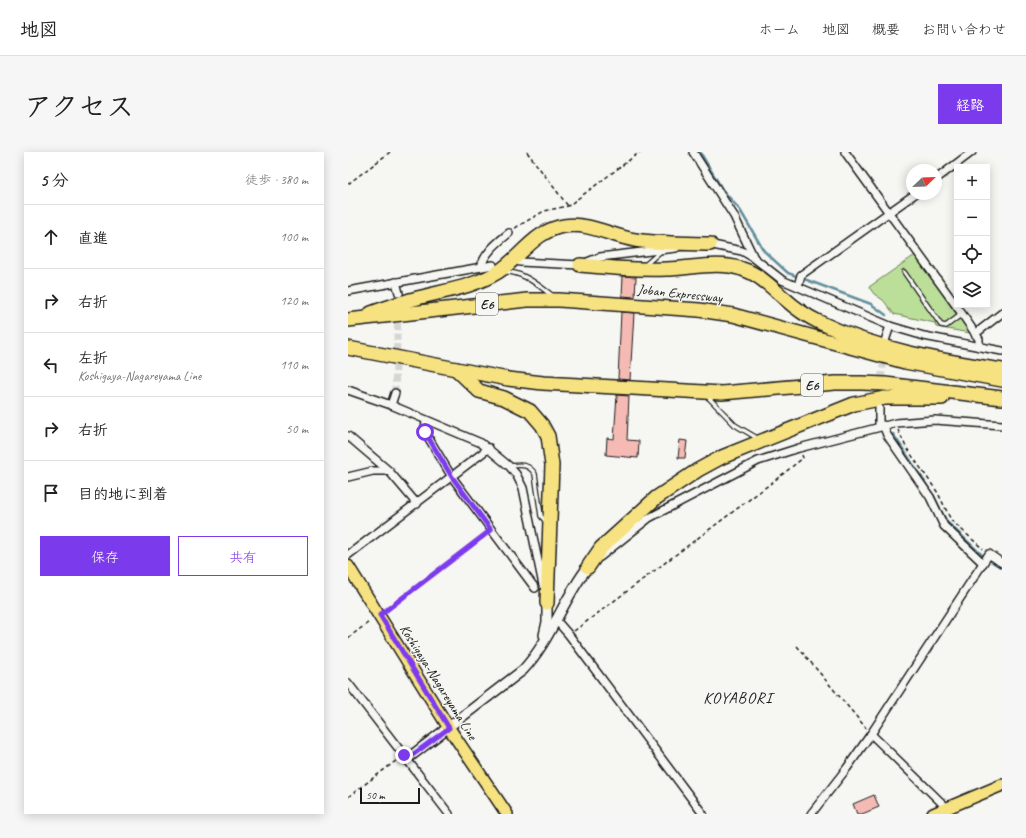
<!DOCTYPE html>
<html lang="ja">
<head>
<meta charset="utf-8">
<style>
	body { margin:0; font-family:Caveat,"Klee One",sans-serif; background:#f6f6f6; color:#222 }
	.controls { position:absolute; right:12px; top:12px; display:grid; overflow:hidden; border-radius:0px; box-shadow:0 2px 10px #0003 }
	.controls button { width:36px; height:36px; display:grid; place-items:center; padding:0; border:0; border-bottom:1px solid #e0e0e0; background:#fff; color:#222; font:20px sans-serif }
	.compass { position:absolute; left:558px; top:12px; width:36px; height:36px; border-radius:50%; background:#fff; box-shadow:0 2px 10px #0003; rotate:67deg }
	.scale { position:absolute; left:12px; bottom:10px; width:60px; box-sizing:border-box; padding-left:4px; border:2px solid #1c1c1c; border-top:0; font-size:11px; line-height:14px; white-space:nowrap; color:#1c1c1c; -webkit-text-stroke:3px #f6f6f2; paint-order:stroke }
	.stop { position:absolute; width:12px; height:12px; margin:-9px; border:3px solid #7c3aed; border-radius:50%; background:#fff }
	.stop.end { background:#7c3aed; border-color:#fff; box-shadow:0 1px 4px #0008 }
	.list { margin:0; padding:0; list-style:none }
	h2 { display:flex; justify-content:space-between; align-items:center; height:52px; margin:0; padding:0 16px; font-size:17px }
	h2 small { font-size:13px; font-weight:400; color:#767676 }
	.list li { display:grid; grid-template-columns:26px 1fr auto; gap:12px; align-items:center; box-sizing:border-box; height:64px; padding:0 16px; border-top:1px solid #e0e0e0 }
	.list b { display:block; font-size:15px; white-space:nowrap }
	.list p { margin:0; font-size:13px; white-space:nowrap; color:#767676 }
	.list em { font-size:13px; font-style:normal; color:#767676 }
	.actions { display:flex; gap:8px; padding:12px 16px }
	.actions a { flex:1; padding:9px 0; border:1px solid #7c3aed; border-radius:0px; text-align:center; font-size:14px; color:#7c3aed }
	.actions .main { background:#7c3aed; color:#fff }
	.icon { flex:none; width:22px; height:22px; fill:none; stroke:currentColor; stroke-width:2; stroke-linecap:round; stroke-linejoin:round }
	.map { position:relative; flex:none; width:654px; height:662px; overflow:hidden; border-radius:0px }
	header { display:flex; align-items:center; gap:24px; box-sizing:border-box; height:56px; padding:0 20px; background:#fff; border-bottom:1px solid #e0e0e0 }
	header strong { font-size:19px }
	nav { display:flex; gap:22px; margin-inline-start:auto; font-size:14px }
	.intro { display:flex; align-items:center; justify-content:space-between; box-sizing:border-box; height:96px; padding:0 24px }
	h1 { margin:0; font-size:28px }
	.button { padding:10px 18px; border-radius:0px; background:#7c3aed; color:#fff; font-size:14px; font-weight:700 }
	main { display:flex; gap:24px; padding:0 24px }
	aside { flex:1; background:#fff; border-radius:0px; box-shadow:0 2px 10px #0003 }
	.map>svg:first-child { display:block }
</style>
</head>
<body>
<header>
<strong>地図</strong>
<nav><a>ホーム</a><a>地図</a><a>概要</a><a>お問い合わせ</a></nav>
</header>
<div class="intro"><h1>アクセス</h1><a class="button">経路</a></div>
<main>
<aside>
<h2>5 分<small>徒歩 · 380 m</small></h2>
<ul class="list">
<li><svg class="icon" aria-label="ahead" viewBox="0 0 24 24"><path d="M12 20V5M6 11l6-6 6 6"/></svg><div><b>直進</b></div><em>100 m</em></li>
<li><svg class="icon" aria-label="right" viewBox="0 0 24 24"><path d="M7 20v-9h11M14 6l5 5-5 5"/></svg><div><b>右折</b></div><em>120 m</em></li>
<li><svg class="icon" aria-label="left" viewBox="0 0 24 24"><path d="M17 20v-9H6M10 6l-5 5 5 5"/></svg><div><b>左折</b><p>Koshigaya-Nagareyama Line</p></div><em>110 m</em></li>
<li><svg class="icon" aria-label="right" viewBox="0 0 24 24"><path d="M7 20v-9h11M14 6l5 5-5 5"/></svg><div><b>右折</b></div><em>50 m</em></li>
<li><svg class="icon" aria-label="arrive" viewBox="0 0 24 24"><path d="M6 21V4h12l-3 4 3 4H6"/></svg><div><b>目的地に到着</b></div></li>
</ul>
<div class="actions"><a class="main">保存</a><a>共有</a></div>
</aside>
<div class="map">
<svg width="654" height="662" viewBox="0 0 654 662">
	<rect width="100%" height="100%" fill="#f6f6f2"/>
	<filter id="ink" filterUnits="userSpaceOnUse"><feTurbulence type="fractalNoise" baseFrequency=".025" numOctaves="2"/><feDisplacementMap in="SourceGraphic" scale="8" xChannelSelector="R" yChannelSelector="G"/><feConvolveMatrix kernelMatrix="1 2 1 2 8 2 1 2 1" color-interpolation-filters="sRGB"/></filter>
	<g filter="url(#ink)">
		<!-- green -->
		<path fill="#bbdf99" stroke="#6c7e5a" d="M567 103 622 181 588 175 587 171 546 162 535 148 526 142 521 135Z"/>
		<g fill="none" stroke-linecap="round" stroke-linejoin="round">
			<!-- stream -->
			<g stroke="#638f9e" stroke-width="2.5">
				<path d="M352 0 374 37 392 58 416 99 440 121 523 152 538 163"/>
				<path d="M545 282 586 344 592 356"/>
				<path d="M594 360 599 370 634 403"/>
				<path d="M641 408 654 416"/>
			</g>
		</g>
		<!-- building -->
		<g fill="#f5bab4" stroke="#1c1c1c">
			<path d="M275 124 288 125 287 145 274 144Z"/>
			<path d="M273 160 286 161 282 228 270 227Z"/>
			<path d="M269 243 281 244 279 288 291 289 290 306 258 303 259 286 266 287Z"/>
			<path d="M332 288 339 289 337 306H330Z"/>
			<path d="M526 643 531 655 514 662H509L505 652Z"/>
		</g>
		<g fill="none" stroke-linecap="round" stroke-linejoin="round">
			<!-- minor-tunnel -->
			<g stroke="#d5d5d2" stroke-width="7" stroke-dasharray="7 3.5" stroke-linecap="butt">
				<path d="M47 241 50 161"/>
				<path d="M531 248 536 203"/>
			</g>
			<!-- service casing -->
			<g stroke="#1c1c1c" stroke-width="6">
				<g id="service">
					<path d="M297 113 313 99"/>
					<path d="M158 120C176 120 191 134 205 144"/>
					<path d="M556 120 593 173 598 174 614 162"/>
					<path d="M359 244 387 273 409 286"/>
					<path d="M161 314C173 313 180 311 187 322L193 364 198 370"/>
				</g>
			</g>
			<!-- minor casing -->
			<g stroke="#1c1c1c" stroke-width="10">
				<g id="minor">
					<path d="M345 0 386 64 406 106"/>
					<path d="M497 0 612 159 631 187V195"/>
					<path d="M588 27 624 0"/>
					<path d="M360 92 394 99 406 106 434 128 542 174 576 184 654 199"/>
					<path d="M172 110 232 113 252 105 328 96"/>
					<path d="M133 115C137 100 149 91 161 81"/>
					<path d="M48 130 51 141"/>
					<path d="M450 134 453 123 567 42"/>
					<path d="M0 139 145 113"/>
					<path d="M627 182 654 161"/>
					<path d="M537 189 542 174"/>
					<path d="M0 238 43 253 133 291 161 314 168 322 175 336 195 433"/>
					<path d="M43 253 47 241"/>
					<path d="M531 256V274"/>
					<path d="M78 268 77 280 104 325 187 436"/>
					<path d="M535 273 539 283 582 345 596 374 635 411"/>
					<path d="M0 284 41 319 69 352"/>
					<path d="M0 325 25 319H41"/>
					<path d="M0 403 141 296"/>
					<path d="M252 405 301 366 410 309 451 296 548 271 587 268 654 273"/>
					<path d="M208 468 221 483 355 662"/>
					<path d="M0 531 101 662"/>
					<path d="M523 582 599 656"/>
					<path d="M463 662 499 616 523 582 641 402 654 411"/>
				</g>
			</g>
			<!-- tertiary casing -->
			<g stroke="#1c1c1c" stroke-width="12">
				<g id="tertiary">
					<path d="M196 483 199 470V451"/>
					<path d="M59 607 175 518C203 488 215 447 240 415"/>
				</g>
			</g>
			<!-- primary casing -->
			<g stroke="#1c1c1c" stroke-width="14">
				<g id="primary">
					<path d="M0 414 101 576 159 662"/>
					<path d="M585 662 654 633"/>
				</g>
			</g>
			<!-- motorway casing -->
			<g stroke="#1c1c1c" stroke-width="16">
				<g id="motorway">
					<path d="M232 113C261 116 290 118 319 117 344 116 371 109 394 117 411 122 423 135 436 146 446 155 458 164 471 170 529 198 591 208 654 218"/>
					<path d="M23 161C37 156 51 151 66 147 94 139 124 136 150 120 172 106 187 78 216 74 241 70 263 84 287 88 311 92 337 91 362 92"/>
					<path d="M0 168 179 148H211L351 158 385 163 557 210 654 228"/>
					<path d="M0 196 160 227 195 231 374 241 487 231H514L537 232 654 246"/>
					<path d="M108 217 131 239 156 246 182 259 194 273 200 284 204 313 199 451"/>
					<path d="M240 415 253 396 308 346 350 318 374 305 506 252 537 246H594"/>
				</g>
			</g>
			<!-- path -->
			<g stroke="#1c1c1c" stroke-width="1.5" stroke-dasharray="4 3" stroke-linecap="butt">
				<path d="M179 0 220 54"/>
				<path d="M0 32 42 0"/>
				<path d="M167 76 196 59 220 54 292 0"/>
				<path d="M550 278 558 295 590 341 603 368 635 397"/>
				<path d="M38 458 139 382"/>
				<path d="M226 479 426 329 455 306 454 303"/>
				<path d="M0 486 21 470"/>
				<path d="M449 494 518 576"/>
				<path d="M0 645 49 608"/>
			</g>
			<!-- service -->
			<use href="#service" stroke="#f6f6f2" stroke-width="3.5"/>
			<!-- minor -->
			<use href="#minor" stroke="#f6f6f2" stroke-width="7"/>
			<!-- tertiary -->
			<use href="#tertiary" stroke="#f6f6f2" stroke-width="9"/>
			<!-- primary -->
			<use href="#primary" stroke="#f7e281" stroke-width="11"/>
			<!-- motorway -->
			<use href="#motorway" stroke="#f7e281" stroke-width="13"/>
		</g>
	</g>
	<g fill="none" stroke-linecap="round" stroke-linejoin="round" filter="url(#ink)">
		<!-- route -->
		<path stroke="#7c3aed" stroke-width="5" d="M56 603 59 607 101 576 32 463 143 378 104 325 77 280"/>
	</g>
	<g text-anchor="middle" stroke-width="3" stroke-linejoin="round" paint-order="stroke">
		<!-- shield labels -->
		<g fill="#f6f6f2" stroke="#5d5d5c" stroke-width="1">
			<rect x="128" y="141" width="22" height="22" rx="3"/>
			<rect x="453" y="222" width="22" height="22" rx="3"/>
		</g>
		<g font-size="13" font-weight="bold" fill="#1c1c1c">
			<text x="139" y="157">E6</text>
			<text x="464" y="238">E6</text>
		</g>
		<!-- street labels -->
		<g font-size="14" fill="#1c1c1c" stroke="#f6f6f2">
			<text transform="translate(332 141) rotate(6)" y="5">Joban Expressway</text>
			<text transform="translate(91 530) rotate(58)" y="5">Koshigaya-Nagareyama Line</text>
		</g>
		<!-- quarter labels -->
		<g font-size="16" letter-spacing="1" fill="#1c1c1c" stroke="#f6f6f2">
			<text x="390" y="551">KOYABORI</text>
		</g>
	</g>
</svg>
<div class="controls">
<button>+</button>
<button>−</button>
<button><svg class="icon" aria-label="locate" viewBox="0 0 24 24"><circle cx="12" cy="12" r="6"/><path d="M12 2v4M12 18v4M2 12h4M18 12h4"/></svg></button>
<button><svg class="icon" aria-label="layers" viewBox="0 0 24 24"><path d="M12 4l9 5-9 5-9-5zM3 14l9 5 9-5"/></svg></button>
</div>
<svg class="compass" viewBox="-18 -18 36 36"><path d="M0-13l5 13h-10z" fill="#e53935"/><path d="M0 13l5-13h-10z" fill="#767676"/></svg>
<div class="scale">50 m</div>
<div class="stop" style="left:77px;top:280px"></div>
<div class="stop end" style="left:56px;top:603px"></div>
</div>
</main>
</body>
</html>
